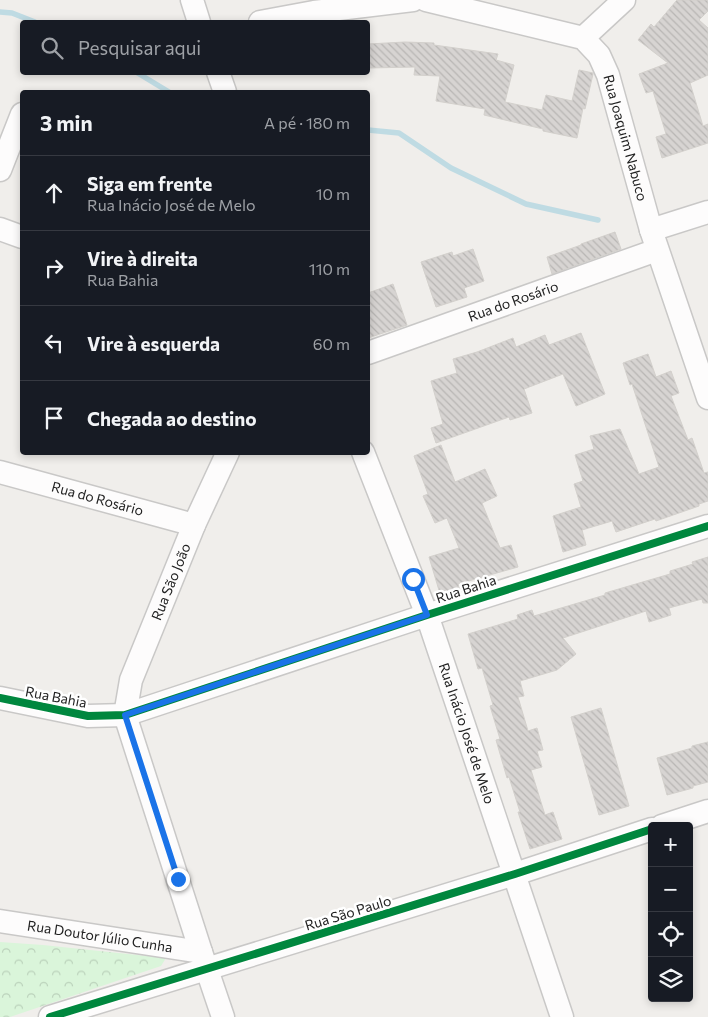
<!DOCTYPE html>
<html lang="pt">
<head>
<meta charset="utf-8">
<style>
	body { margin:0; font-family:Commissioner,sans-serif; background:#242831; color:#f1f3f6 }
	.controls { position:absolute; right:15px; bottom:15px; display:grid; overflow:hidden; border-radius:5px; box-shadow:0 2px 8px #0003 }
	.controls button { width:45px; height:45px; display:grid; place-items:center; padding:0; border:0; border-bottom:1px solid #363941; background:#171b24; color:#f1f3f6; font:25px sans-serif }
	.stop { position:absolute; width:15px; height:15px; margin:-11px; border:4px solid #1a73e8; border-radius:50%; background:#fff }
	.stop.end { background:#1a73e8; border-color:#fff; box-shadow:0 1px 5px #0008 }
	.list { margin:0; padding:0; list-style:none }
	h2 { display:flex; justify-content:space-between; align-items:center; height:65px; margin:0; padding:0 20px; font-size:21px }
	h2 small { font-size:16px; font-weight:400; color:#9ea1a6 }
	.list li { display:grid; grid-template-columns:32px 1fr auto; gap:15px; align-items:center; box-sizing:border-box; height:75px; padding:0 20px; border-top:1px solid #363941 }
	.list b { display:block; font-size:19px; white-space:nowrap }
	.list p { margin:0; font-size:16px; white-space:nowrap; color:#9ea1a6 }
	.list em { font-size:16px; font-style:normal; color:#9ea1a6 }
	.icon { flex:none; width:28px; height:28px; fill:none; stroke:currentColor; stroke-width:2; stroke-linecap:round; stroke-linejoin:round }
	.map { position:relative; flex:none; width:708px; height:1017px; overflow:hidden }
	.search { position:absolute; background:#171b24; box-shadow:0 2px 8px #0003; left:20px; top:20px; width:350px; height:55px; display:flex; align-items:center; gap:12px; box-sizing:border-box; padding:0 18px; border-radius:5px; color:#9ea1a6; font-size:19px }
	.panel { position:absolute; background:#171b24; box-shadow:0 2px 8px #0003; left:20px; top:90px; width:350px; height:365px; border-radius:5px }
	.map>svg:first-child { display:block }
</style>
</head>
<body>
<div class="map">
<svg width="708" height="1017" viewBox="0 0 708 1017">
	<defs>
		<pattern id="park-crowns" width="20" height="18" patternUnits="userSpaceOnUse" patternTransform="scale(1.25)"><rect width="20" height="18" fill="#daf5da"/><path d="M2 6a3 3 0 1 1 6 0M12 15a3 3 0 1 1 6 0" fill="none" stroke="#bbd2bb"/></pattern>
		<pattern id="building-back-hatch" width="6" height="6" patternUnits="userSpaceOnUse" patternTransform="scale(1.25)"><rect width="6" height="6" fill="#d7d4d2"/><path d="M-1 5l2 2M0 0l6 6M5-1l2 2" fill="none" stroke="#b8b6b4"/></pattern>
	</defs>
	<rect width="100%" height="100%" fill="#f0eeeb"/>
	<!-- park -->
	<path fill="url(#park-crowns)" d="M0 942 43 945 166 958 161 966 10 1017H0Z"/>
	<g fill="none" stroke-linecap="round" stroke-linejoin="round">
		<!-- stream -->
		<g stroke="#bfdbe3" stroke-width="5.5">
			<path d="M0 12 12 13 35 22"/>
			<path d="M136 72 169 92"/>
			<path d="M368 130 399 133 451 168 526 204 598 220"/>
		</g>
	</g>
	<!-- building -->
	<g fill="url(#building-back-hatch)" stroke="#d3d0cc">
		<path d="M677 0H708V11L699 20 708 28V75L690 83 703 126 708 124V143L662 158 656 137 666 134 653 91 646 93 639 74 668 63 638 40 651 24 654 27Z"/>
		<path d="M405 42 434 43V45L498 54 496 60 514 65 505 102 542 110 546 95 572 101 579 70 593 73V74L585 109 583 108 577 138 543 131V129L484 115 485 109 436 101 440 76 414 75 415 67 368 68V44Z"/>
		<path d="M615 232 621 249 552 274 547 257 581 245V244Z"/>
		<path d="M473 249 484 281 464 288 467 297 436 307 421 262 452 252 453 256Z"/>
		<path d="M393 284 407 325 368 338V293Z"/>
		<path d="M581 333 605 394 576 406 563 374 524 389 532 413 510 420 509 417 436 443 431 428 443 424 431 381 457 373 453 359 477 352 513 338 516 347 545 335 549 345Z"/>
		<path d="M648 354 656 377 671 371 679 393 671 396 688 440 692 438 704 473 708 472V501L699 504V506L656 521 655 519 616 532 612 521 582 530 586 545 563 552 553 516 581 507 574 484 583 481 575 455 594 449 590 436 620 429 639 474 659 467 632 384 630 385 623 363Z"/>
		<path d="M441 445 455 482 485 469 497 496 482 503 500 548 511 545 518 567 458 584 460 591 441 597 429 557 459 548 447 518 435 523 423 496 428 494 414 456Z"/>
		<path d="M708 557V603H703L702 599 669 608 671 615 649 622 646 611 563 638 576 654 557 670 520 681 524 696 518 697 528 731 537 728 543 750 537 751 542 767 531 770 545 815 553 812 562 839 530 849 518 812H520L509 777 507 778 496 740 500 739 490 706 493 705 482 668 478 669 468 634 518 619 517 615 532 610 534 616 605 595V593L670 574V571L693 564 692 562Z"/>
		<path d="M601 708 629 806 599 815 571 717Z"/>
		<path d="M708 742V782L693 786V788L667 795 657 758 692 748V746Z"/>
	</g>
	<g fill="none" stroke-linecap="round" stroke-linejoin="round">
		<!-- minor casing -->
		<g stroke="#c9c8c7" stroke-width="25">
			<g id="minor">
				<path d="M192 0 199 22"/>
				<path id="s1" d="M426 0 583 38 599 55 608 75 651 230 708 398"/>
				<path d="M260 22 314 12 413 0"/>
				<path d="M583 38 624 0"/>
				<path d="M218 72 225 92"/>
				<path d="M0 170 22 114"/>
				<path d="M0 229 22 237"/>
				<path d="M651 230 708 212"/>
				<path id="s2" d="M368 353 657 250"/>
				<path id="s3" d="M363 452 427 615 562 1017"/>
				<path id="s4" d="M0 472 194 525"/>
				<path d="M0 698 88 716 125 715 427 615 708 526"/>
				<path d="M662 826 708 811"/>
				<path id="s5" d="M0 921 201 952"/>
				<path d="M50 1017 515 874 652 829"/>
				<path id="s6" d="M223 1017 201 952 125 715 131 680 194 525 228 452"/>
			</g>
		</g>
		<!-- minor -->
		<use href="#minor" stroke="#fdfcfc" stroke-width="22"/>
		<!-- cycleway casing -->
		<g stroke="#fff" stroke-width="11">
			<g id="cycleway">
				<path d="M0 698 88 716 125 715 427 615 708 526"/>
				<path d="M50 1017 515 874 652 829"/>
			</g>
		</g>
		<!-- cycleway -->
		<use href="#cycleway" stroke="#00873e" stroke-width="8"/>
	</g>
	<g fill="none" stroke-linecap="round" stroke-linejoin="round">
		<!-- route -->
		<path stroke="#1a73e8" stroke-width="6" d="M178 879 125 715 427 615 413 579"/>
	</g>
	<g text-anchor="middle" stroke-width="5" stroke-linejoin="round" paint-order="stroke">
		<!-- street labels -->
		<g font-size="14" fill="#222" stroke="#fff">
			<text dy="5" stroke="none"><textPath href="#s1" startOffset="272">Rua Joaquim Nabuco</textPath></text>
			<text dy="5" stroke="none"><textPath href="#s2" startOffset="154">Rua do Rosário</textPath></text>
			<text dy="5" stroke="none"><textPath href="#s4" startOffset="101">Rua do Rosário</textPath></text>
			<text dy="5" stroke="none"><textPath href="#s6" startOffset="459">Rua São João</textPath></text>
			<text transform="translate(466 589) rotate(-18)" y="5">Rua Bahia</text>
			<text transform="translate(56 697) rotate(11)" y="5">Rua Bahia</text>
			<text dy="5" stroke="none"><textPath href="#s3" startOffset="300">Rua Inácio José de Melo</textPath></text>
			<text transform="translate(348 913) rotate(-17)" y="5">Rua São Paulo</text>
			<text dy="5" stroke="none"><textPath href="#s5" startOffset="101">Rua Doutor Júlio Cunha</textPath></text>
		</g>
	</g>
</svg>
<div class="controls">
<button>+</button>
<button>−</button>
<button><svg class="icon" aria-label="locate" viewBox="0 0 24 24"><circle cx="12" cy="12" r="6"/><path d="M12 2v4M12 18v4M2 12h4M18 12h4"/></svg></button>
<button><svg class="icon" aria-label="layers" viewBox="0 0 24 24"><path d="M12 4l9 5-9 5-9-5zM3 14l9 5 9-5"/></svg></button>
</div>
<div class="stop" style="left:413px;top:579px"></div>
<div class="stop end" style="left:178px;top:879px"></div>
<div class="search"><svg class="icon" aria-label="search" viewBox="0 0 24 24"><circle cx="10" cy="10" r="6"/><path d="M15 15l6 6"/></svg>Pesquisar aqui</div>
<section class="panel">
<h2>3 min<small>A pé · 180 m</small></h2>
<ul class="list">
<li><svg class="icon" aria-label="ahead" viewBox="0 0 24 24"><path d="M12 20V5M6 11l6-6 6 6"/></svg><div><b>Siga em frente</b><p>Rua Inácio José de Melo</p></div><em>10 m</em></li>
<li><svg class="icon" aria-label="right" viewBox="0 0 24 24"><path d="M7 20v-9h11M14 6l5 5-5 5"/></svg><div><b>Vire à direita</b><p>Rua Bahia</p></div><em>110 m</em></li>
<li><svg class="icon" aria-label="left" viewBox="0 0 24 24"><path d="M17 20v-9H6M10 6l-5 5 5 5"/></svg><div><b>Vire à esquerda</b></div><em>60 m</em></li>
<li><svg class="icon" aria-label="arrive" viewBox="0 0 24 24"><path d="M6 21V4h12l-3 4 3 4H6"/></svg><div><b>Chegada ao destino</b></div></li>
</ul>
</section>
</div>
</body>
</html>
